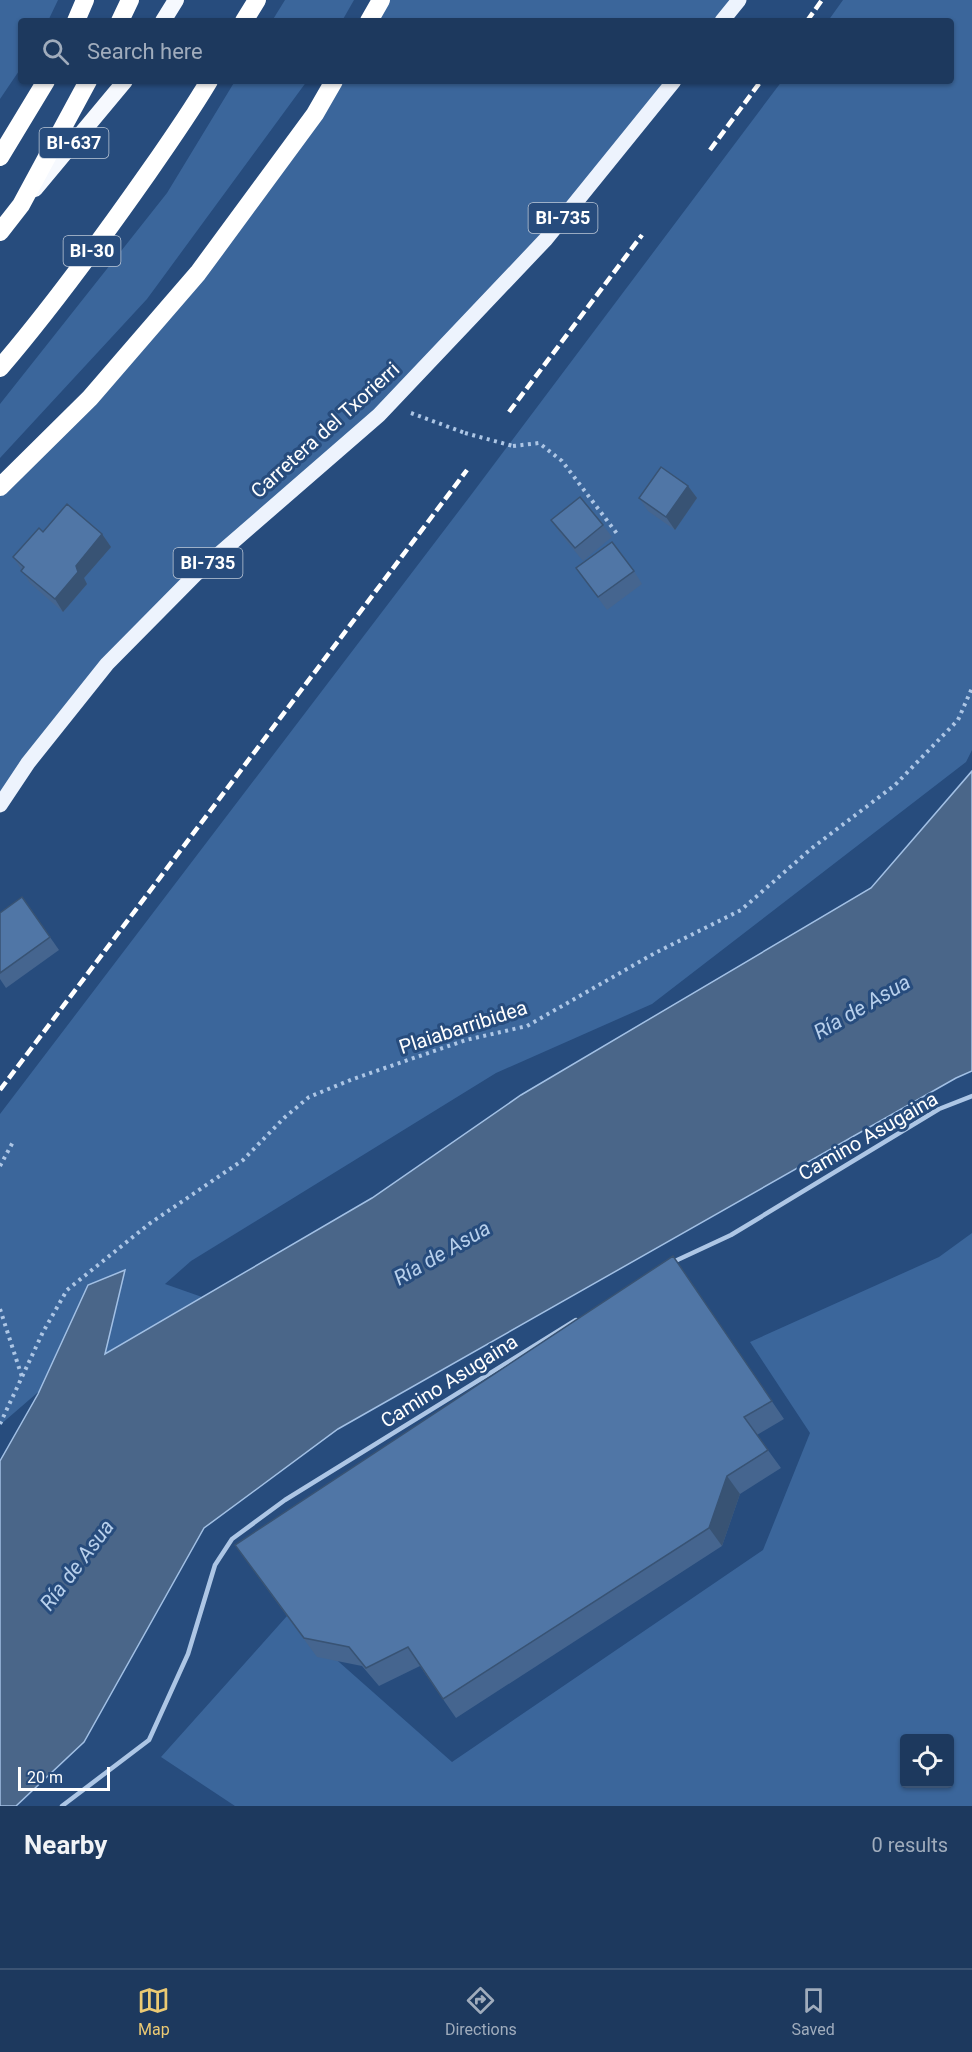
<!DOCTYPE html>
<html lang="en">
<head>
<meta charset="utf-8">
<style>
	body { margin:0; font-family:Roboto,sans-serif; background:#2a4467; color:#f1f3f6 }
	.controls { position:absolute; right:18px; bottom:18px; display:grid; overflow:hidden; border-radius:6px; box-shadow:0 2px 4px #0004 }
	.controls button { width:54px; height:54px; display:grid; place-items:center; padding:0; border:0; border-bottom:2px solid #3b5373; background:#1d395e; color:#f1f3f6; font:30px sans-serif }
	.scale { position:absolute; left:18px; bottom:15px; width:92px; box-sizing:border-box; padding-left:6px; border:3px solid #fff; border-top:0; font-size:16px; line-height:21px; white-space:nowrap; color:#fff; -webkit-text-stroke:4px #274c7d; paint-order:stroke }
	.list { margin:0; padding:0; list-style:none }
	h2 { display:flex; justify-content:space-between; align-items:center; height:78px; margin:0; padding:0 24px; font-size:26px }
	h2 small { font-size:20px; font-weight:400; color:#a0acbc }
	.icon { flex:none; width:33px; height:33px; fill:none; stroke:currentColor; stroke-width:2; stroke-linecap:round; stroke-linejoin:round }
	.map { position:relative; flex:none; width:972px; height:1806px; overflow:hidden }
	.search { position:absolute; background:#1d395e; box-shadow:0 2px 4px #0004; left:18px; right:18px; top:18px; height:66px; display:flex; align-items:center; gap:15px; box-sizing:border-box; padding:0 21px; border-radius:6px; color:#a0acbc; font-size:22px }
	.sheet { height:162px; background:#1d395e }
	nav { display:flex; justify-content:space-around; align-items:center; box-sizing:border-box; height:84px; border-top:2px solid #3b5373; background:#1d395e; font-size:16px; color:#a0acbc }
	nav a { display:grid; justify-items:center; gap:3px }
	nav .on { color:#ecca73 }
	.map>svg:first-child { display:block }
</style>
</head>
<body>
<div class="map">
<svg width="972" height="1806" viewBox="0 0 972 1806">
	<rect width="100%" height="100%" fill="#274c7d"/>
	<!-- green -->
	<g fill="#3b669b" fill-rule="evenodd">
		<path d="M0 0H58L48 21H21V68L0 99Z"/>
		<path d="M285 0H354L342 21H272Z"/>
		<path d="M381 0H739L722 21H369Z"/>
		<path d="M843 0H972V750L966 762 652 1004 496 1073 191 1261 165 1284 202 1297 105 1354 109 1331 0 1425V1114L471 495 782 81H951V21H828Z"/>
		<path d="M235 81H307L147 299 0 458V404L167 193Z"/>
		<path d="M334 81H674L444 348 107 664 0 805V487L198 273Z"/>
		<path d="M972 1233V1806H235L161 1757 287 1616 452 1762 763 1550 810 1433 750 1342 939 1257ZM904 1738H950V1784H904Z"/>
	</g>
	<!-- water -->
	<path fill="#4a6689" stroke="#a2c0e5" stroke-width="1.5" d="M972 771V1071L956 1078 338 1429 204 1528 84 1742 16 1806H0V1461L38 1394 88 1285 125 1270 105 1354 372 1198 521 1095 871 888Z"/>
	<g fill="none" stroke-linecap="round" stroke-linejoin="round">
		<!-- path -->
		<g stroke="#adc6e5" stroke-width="4" stroke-dasharray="3 4.5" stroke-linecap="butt">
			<path d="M411 413 465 433"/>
			<path d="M513 446 539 443 562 461 618 535"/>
			<path d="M0 1166 14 1140"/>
			<path d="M0 1309 22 1377"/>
			<path d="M0 1424 43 1332 67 1290 149 1224 243 1160 284 1118 309 1097 353 1079 466 1040 527 1026 655 953 741 910 812 848 895 785 958 720 972 688"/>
		</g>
		<!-- service -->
		<g stroke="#adc6e5" stroke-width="4.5">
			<path d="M673 1262 731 1235 939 1109 972 1096"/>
			<path d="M62 1806 149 1740 188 1654 215 1565 232 1539 285 1500 576 1320"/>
		</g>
		<!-- primary -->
		<g stroke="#edf3fd" stroke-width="15">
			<path d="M722 21 739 0"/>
			<path d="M0 805 28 763 107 664 196 574 379 415 546 239 674 81"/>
		</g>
		<!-- trunk -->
		<g stroke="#f6f9fe" stroke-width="16">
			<path d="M163 21 176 0"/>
			<path d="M35 189 125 81"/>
		</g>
		<!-- motorway -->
		<g stroke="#fff" stroke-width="18">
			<path d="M76 21 85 0"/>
			<path d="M120 21 130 0"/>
			<path d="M244 21 257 0"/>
			<path d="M369 21 381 0"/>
			<path d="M0 157 46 81"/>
			<path d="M0 232 21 205 88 81"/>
			<path d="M0 368C53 306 101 240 148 173 169 143 190 113 209 81"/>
			<path d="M0 487 90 398 198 273 315 114 334 81"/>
		</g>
		<!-- rail -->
		<g stroke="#fff" stroke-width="4.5" stroke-dasharray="10 4.5" stroke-linecap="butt">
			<path d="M807 21 822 0"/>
			<path d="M710 150 761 81"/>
			<path d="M509 412 642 235"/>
			<path d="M0 1090 467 470"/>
		</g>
		<!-- path-bridge -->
		<path stroke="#adc6e5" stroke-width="4" stroke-dasharray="3 4.5" stroke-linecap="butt" d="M465 433 513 446"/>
	</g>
	<!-- wall -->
	<g fill="#45658f">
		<path d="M688 486 697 498 675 530 648 511 639 498Z"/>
		<path d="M551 520 603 525 612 537 583 561 560 533Z"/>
		<path d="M43 532 102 534 111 547 84 578 87 584 63 612 30 583 13 557Z"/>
		<path d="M576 568 634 571 642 584 607 610Z"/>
		<path d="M22 897 59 950 6 988 0 979V913Z"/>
		<path d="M673 1256 784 1419 757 1435 781 1468 740 1494 722 1546 456 1718 420 1666 379 1686 362 1666 317 1657 235 1545Z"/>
	</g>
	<!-- shaded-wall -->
	<g fill="#385374">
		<path d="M688 486 697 498 675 530 666 517Z"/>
		<path d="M102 534 111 547 84 578 87 584 63 612 55 599 76 566Z"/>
		<path d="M727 1476 740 1494 722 1546 709 1528Z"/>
	</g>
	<!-- building -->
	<g fill="#5076a6" stroke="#385374" stroke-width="1.5">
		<path d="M661 467 688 486 666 517 639 498Z"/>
		<path d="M580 497 603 525 575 548 551 520Z"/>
		<path d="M67 504 102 534 76 566 78 572 55 599 21 571 24 567 13 557 39 528 43 532Z"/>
		<path d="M612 542 634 571 598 597 576 568Z"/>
		<path d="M22 897 50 937 0 973V913Z"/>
		<path d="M673 1256 772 1401 744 1417 768 1450 727 1476 709 1528 443 1699 408 1647 366 1668 349 1647 304 1638 235 1545Z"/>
	</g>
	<g text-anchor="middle" stroke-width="6" stroke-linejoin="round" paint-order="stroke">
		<!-- shield labels -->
		<g fill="#274c7d" stroke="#bec9d8" stroke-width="1.5">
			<rect x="39.5" y="128" width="69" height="30" rx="4.5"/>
			<rect x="528.5" y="203" width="69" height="30" rx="4.5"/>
			<rect x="63.5" y="236" width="57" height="30" rx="4.5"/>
			<rect x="173.5" y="548" width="69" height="30" rx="4.5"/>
		</g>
		<g font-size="18" font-weight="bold" fill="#fff">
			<text x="74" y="149">BI-637</text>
			<text x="563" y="224">BI-735</text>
			<text x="92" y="257">BI-30</text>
			<text x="208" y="569">BI-735</text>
		</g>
		<!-- street labels -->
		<g font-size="20" fill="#fff" stroke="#274c7d">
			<text transform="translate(325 430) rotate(-42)" y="7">Carretera del Txorierri</text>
			<text transform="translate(463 1027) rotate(-18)" y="7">Plaiabarribidea</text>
			<text transform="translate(868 1136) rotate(-30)" y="7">Camino Asugaina</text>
			<text transform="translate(449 1381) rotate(-32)" y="7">Camino Asugaina</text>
		</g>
		<!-- water labels -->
		<g font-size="21" font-style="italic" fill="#b8d0ec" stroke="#274c7d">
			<text transform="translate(862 1007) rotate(-30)" y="7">Ría de Asua</text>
			<text transform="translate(442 1253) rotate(-30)" y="7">Ría de Asua</text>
			<text transform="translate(77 1565) rotate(-53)" y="7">Ría de Asua</text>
		</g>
	</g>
</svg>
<div class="controls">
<button><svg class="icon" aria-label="locate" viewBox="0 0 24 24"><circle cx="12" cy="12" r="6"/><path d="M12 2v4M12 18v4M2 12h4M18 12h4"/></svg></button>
</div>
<div class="scale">20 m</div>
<div class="search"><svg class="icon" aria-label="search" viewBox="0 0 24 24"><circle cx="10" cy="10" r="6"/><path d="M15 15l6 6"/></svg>Search here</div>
</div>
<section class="sheet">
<h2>Nearby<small>0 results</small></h2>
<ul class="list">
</ul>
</section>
<nav>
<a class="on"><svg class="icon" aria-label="map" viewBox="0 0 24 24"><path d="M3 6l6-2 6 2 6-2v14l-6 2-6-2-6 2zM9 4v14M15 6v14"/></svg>Map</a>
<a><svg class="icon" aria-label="directions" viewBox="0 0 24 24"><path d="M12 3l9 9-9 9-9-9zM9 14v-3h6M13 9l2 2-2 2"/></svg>Directions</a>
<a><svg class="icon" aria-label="saved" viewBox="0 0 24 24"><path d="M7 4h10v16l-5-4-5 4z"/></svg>Saved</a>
</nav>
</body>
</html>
